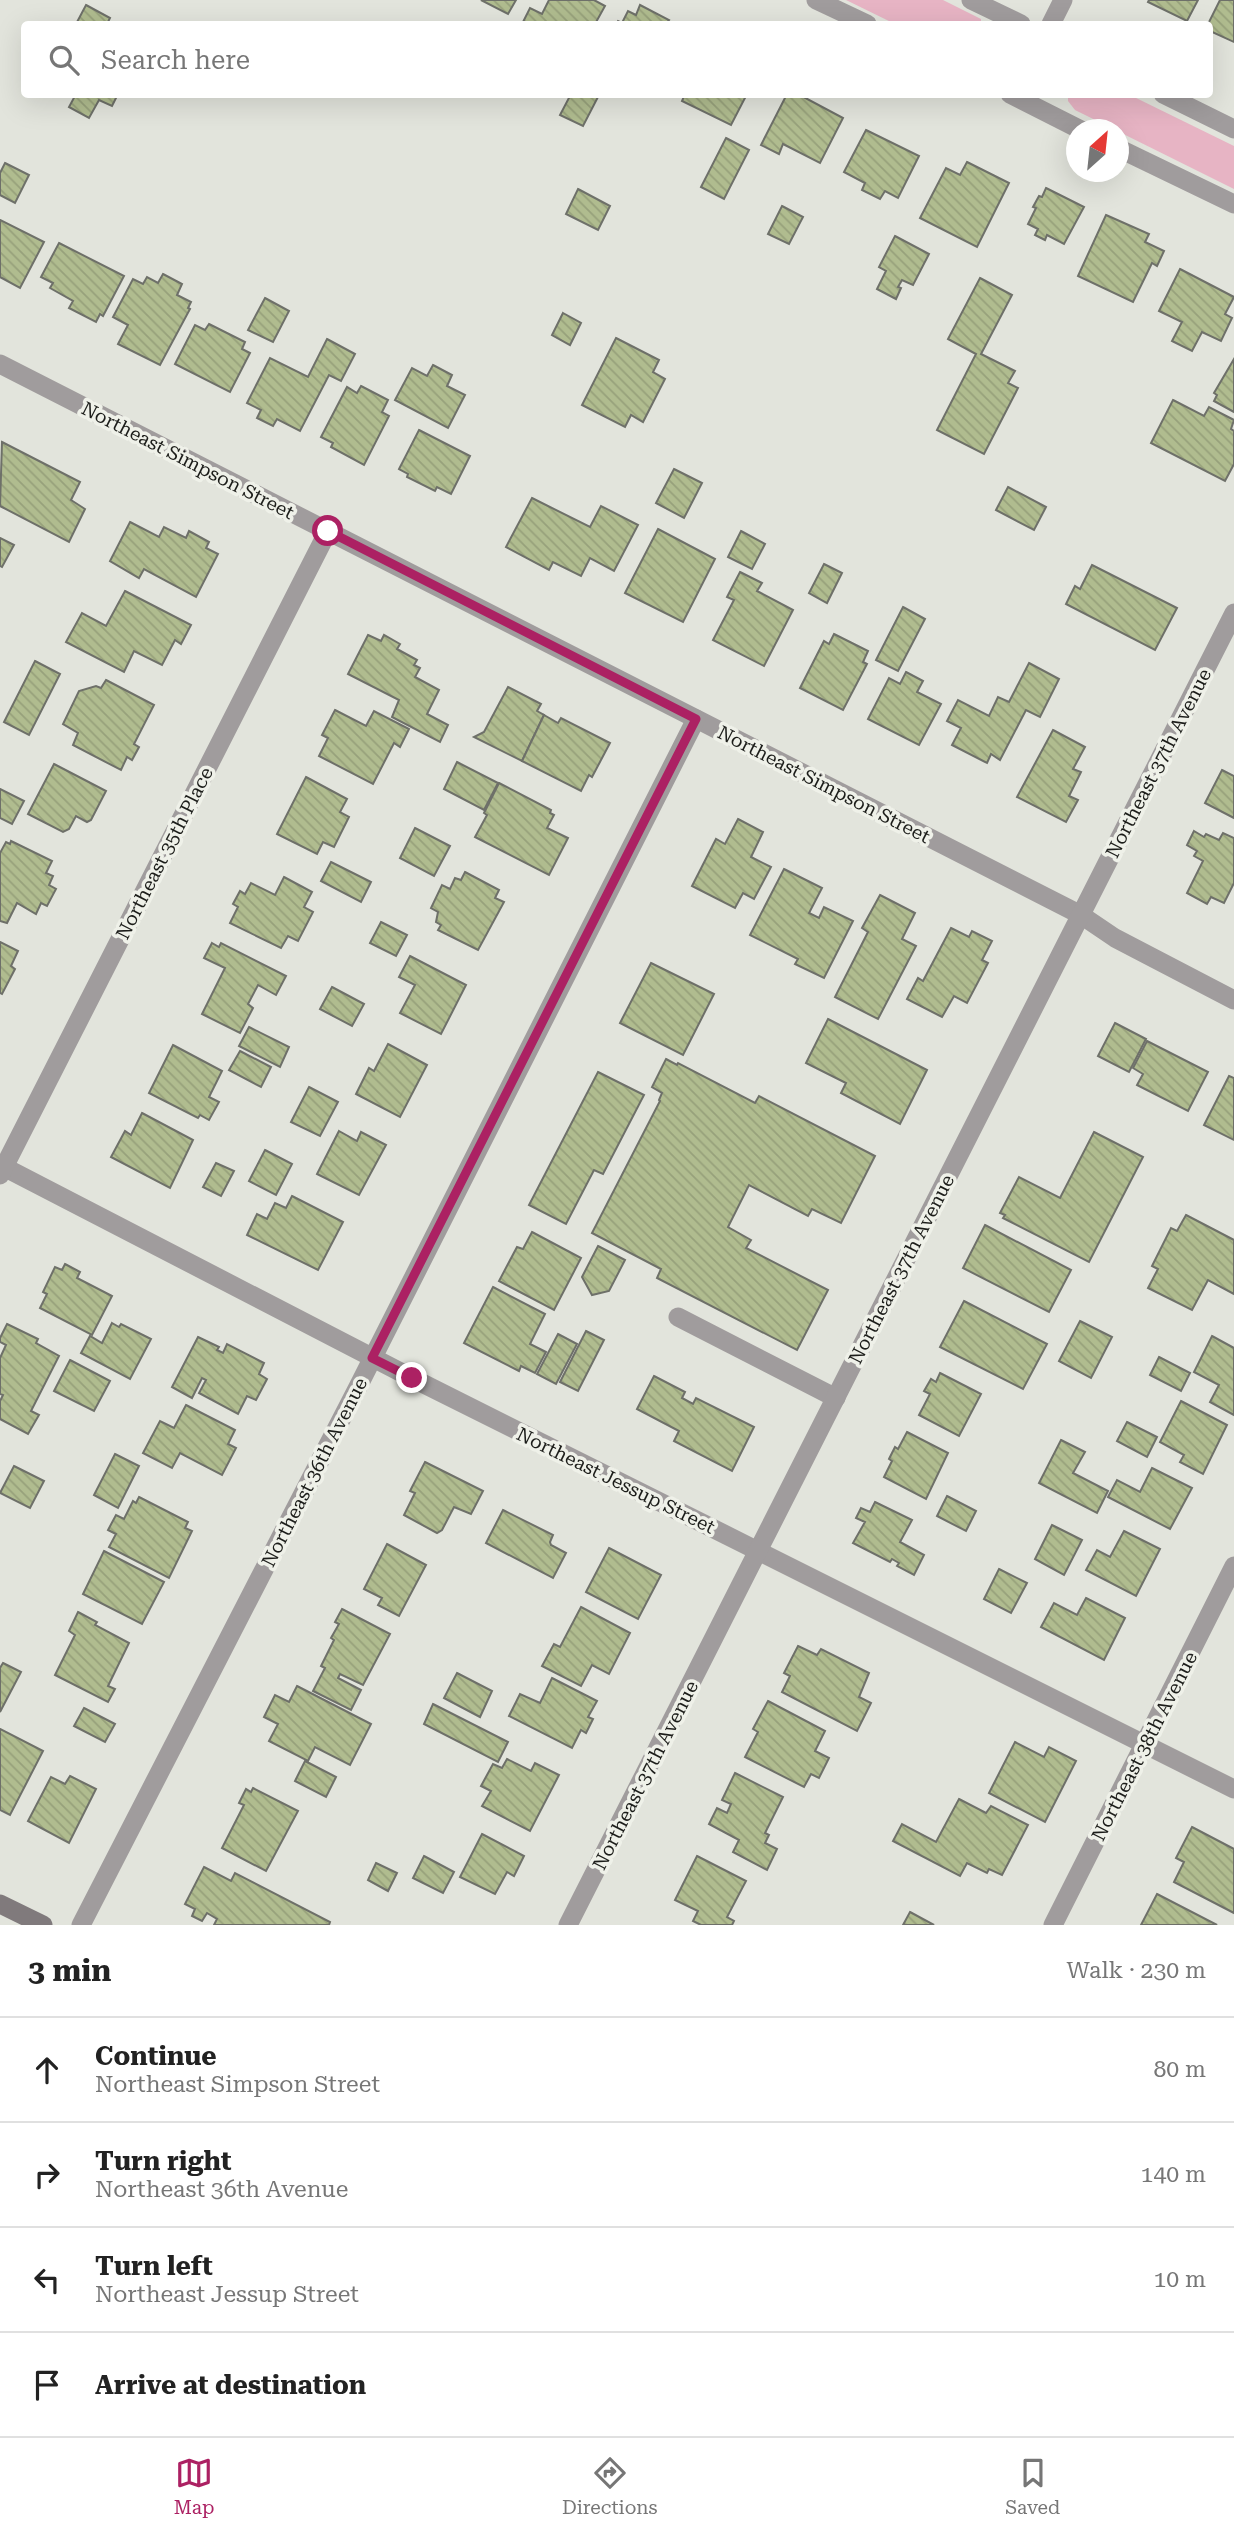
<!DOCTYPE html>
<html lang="en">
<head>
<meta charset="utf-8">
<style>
	body { margin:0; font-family:"Roboto Serif",serif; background:#f6f6f6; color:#222 }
	.compass { position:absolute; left:1066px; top:119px; width:63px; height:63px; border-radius:50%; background:#fff; box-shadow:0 7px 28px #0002; rotate:27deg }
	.stop { position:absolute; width:21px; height:21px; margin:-16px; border:5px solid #ac2163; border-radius:50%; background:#fff }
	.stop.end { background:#ac2163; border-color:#fff; box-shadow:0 2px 7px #0008 }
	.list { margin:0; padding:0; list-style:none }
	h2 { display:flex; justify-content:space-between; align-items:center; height:91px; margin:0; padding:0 28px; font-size:30px }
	h2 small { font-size:23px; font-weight:400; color:#767676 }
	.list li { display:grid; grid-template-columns:46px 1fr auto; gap:21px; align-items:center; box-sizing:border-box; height:105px; padding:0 28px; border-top:2px solid #e0e0e0 }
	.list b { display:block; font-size:26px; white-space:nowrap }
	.list p { margin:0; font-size:23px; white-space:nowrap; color:#767676 }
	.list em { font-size:23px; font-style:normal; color:#767676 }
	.icon { flex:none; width:38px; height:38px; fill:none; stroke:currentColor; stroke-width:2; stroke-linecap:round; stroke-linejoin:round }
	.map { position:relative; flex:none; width:1234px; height:1925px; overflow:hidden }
	.search { position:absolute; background:#fff; box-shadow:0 7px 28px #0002; left:21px; right:21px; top:21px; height:77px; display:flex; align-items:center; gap:18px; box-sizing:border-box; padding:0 24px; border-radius:7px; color:#767676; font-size:26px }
	.sheet { height:511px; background:#fff }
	nav { display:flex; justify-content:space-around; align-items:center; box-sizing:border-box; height:98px; border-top:2px solid #e0e0e0; background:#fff; font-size:19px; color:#767676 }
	nav a { display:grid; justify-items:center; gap:4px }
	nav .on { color:#ac2163 }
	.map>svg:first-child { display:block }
</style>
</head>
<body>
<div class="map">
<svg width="1234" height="1925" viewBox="0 0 1234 1925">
	<defs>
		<pattern id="building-back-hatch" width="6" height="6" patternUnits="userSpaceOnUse" patternTransform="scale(1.75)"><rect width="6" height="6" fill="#b0bc8f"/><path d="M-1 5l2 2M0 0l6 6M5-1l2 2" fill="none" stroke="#97a17b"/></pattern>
	</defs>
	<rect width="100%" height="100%" fill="#e2e4dc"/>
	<!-- garden -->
	<g fill="#e7b4c4">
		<path d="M846 0H943L981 19V24H895Z"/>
		<path d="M1068 95H1130L1234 146V189L1075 110 1068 101Z"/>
	</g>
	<!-- building -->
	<g fill="url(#building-back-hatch)" stroke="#6e7069" stroke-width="2">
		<path d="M481 0H516L508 14Z"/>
		<path d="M549 0H594L605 6 595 24H522L530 8 542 14Z"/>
		<path d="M1149 0H1198L1187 21 1148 2Z"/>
		<path d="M1220 0H1234V42L1210 31 1208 24Z"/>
		<path d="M86 5 110 18 107 24H76Z"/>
		<path d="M640 5 669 20 666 24H616L618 21 622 23 628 11 636 15Z"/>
		<path d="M76 94H118L112 106 99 100 89 118 69 107Z"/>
		<path d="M571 94 599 95 583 126 560 115Z"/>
		<path d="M685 94H747L731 125 682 101Z"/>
		<path d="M787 94H798L843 118 820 163 783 144 779 154 761 145Z"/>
		<path d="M866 130 919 156 898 198 885 191 880 199 862 190 865 183 844 172Z"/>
		<path d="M726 138 749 150 724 199 701 187Z"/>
		<path d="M967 162 1009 183 977 247 920 218 946 168 960 175Z"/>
		<path d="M5 163 29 175 15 203 0 195V173Z"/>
		<path d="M1046 188 1084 207 1064 244 1047 235 1045 240 1035 235 1038 229 1028 224 1036 208 1033 207 1039 196 1042 197Z"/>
		<path d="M578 189 610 206 598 230 566 214Z"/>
		<path d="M782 206 803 217 789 244 768 234Z"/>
		<path d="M1106 215 1149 234 1145 242 1164 251 1157 266 1152 263 1133 302 1078 276Z"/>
		<path d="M0 220 44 242 20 288 0 277Z"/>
		<path d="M895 236 929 254 913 285 902 280 898 287 901 288 896 299 877 289 886 271 879 267Z"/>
		<path d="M59 243 124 276 103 316 100 314 96 322 69 308 73 301 50 288 53 283 41 277Z"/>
		<path d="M1180 269 1234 297 1225 314 1232 318 1221 341 1202 332 1192 351 1172 341 1182 322 1159 311Z"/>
		<path d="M163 274 182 284 177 295 191 302 188 308 190 309 160 365 118 344 128 325 113 317 133 279 143 284 147 277 158 283Z"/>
		<path d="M980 278 1012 295 981 354 1015 371 1008 383 1018 388 984 454 937 430 976 354 948 339Z"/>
		<path d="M265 298 289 311 273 342 248 330Z"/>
		<path d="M563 313 581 323 570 345 552 335Z"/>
		<path d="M209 324 245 342 242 349 250 353 230 392 175 364 195 325 205 330Z"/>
		<path d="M616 338 659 360 653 372 665 379 643 422 631 415 625 427 582 405Z"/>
		<path d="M327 339 355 354 341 381 329 375 300 431 277 419 273 426 257 418 261 410 247 403 270 358 308 377Z"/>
		<path d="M1234 359V412L1214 401 1217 395 1214 393Z"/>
		<path d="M433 365 452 375 447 386 465 395 448 428 395 400 412 368 427 376Z"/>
		<path d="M361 386 388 400 382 412 389 416 364 465 331 447 333 443 321 437 347 387 357 393Z"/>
		<path d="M1173 400 1204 416 1209 407 1234 420 1231 429 1234 431V464L1225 481 1151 443Z"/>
		<path d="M419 430 470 456 451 494 437 487 435 491 407 477 408 474 399 469Z"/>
		<path d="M2 442 80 482 71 500 85 509 69 542 0 506Z"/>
		<path d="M674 469 702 483 684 518 656 503Z"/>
		<path d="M1008 487 1046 507 1034 530 996 510Z"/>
		<path d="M532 498 590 527 601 506 638 525 614 571 590 558 581 576 553 562 549 570 506 547Z"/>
		<path d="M130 522 159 537 164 527 186 538 189 531 209 542 206 548 218 554 196 597 144 569 139 578 110 561Z"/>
		<path d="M658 529 715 559 683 622 625 593Z"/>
		<path d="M741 531 765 544 752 569 728 557Z"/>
		<path d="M0 538 14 545 2 567 0 566Z"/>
		<path d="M824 564 842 573 827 603 809 593Z"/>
		<path d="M1092 565 1177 608 1155 650 1066 604 1075 586 1080 589Z"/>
		<path d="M740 572 762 583 757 591 793 610 764 666 713 640 734 600 727 597Z"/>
		<path d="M125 591 191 625 181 644 175 640 162 665 134 651 124 672 66 642 82 613 106 626Z"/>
		<path d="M903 607 925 619 898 671 876 660Z"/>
		<path d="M834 634 868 651 863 662 867 664 843 710 800 688 824 641 829 644Z"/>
		<path d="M368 635 381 641 384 635 400 644 397 649 417 660 414 665 420 668 415 677 439 690 427 714 448 725 440 742 392 717 399 700 348 674Z"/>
		<path d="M35 661 60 674 29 735 4 722Z"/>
		<path d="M1029 663 1059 679 1040 717 1026 710 1000 760 991 754 987 763 952 745 961 728 947 721 958 700 989 716 998 697 1009 702Z"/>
		<path d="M906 672 923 681 917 692 941 704 919 745 868 719 889 678 900 684Z"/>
		<path d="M106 680 154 705 134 744 139 747 132 760 127 757 121 770 73 745 78 733 63 724 79 691 96 686 101 688Z"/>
		<path d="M508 687 541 704 537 711 544 715 522 761 474 737 484 732Z"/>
		<path d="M335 710 366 726 374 711 409 729 400 747 394 743 373 784 319 756 328 738 322 735Z"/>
		<path d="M544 715 558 723 561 718 610 743 592 777 589 775 581 791 522 761Z"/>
		<path d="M1053 730 1085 747 1073 769 1081 772 1069 796 1078 800 1066 822 1017 797Z"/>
		<path d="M457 762 498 783 484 810 444 789Z"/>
		<path d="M54 764 106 791 91 820 87 822 76 816 69 829 63 832 28 814Z"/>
		<path d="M1222 770 1234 776V818L1205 803Z"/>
		<path d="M306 777 347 799 340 812 349 817 334 847 323 842 317 854 277 834Z"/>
		<path d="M499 783 551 810 550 813 554 815 547 828 568 838 549 875 475 837 487 815 484 813Z"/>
		<path d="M0 789 24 801 12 824 0 818Z"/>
		<path d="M738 819 763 832 751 857 771 867 754 899 743 893 735 908 692 886 716 839 725 844Z"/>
		<path d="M415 828 450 846 434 876 400 858Z"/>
		<path d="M1194 831 1204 837 1206 834 1219 840 1223 833 1234 838V883L1224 903 1211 897 1207 904 1187 893 1203 861 1194 856 1197 851 1187 845Z"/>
		<path d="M11 841 52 861 46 873 53 876 49 885 56 889 47 906 41 903 36 914 17 903 7 923 0 921V853L6 842 10 844Z"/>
		<path d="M331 862 371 882 361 902 321 881Z"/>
		<path d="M784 869 822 888 809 913 819 918 824 907 853 921 824 978 795 964 798 959 750 935Z"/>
		<path d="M465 872 499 890 495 898 504 902 478 950 438 930 441 925 436 922 438 912 431 908 442 885 450 889 455 878 461 880Z"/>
		<path d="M284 877 312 892 304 907 313 912 298 941 288 936 281 948 230 923 238 907 233 904 240 891 245 894 251 883 275 895Z"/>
		<path d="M880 895 915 913 902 939 916 946 878 1019 835 997 868 932 862 928Z"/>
		<path d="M381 922 407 935 396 956 370 943Z"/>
		<path d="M951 928 969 937 972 931 992 941 982 960 988 963 967 1003 954 996 942 1017 907 999 918 978 923 981Z"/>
		<path d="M0 942 18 951 11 966 15 969 2 994 0 993Z"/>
		<path d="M212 943 219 947 221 943 286 976 276 995 258 985 248 1004 253 1008 240 1033 202 1014 225 968 204 958Z"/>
		<path d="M410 956 466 985 441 1034 400 1013 415 985 399 977Z"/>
		<path d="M651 963 714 994 683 1055 620 1023Z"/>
		<path d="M332 987 364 1004 352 1026 320 1009Z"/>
		<path d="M828 1019 927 1070 900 1124 841 1093 846 1083 806 1063Z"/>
		<path d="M1115 1023 1146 1039 1129 1072 1098 1056Z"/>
		<path d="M249 1027 289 1047 280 1067 239 1046Z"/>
		<path d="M1147 1041 1208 1072 1188 1111 1137 1085 1143 1074 1133 1068Z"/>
		<path d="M388 1044 427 1065 400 1117 356 1094 369 1068 374 1071Z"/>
		<path d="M173 1045 222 1071 209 1097 219 1102 209 1120 200 1115 198 1118 149 1093Z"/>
		<path d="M240 1051 271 1067 261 1087 229 1070Z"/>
		<path d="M666 1059 677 1065 678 1063 755 1103 759 1096 875 1156 841 1223 812 1209 808 1216 749 1185 728 1227 751 1240 746 1248 828 1290 797 1350 657 1278 661 1269 592 1233 660 1101 659 1100 662 1093 652 1087Z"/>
		<path d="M598 1072 644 1095 603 1174 594 1170 566 1224 529 1205Z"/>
		<path d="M1229 1076 1234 1078V1140L1204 1125Z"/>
		<path d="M309 1087 338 1102 320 1136 291 1122Z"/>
		<path d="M142 1113 193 1140 170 1188 111 1157 125 1131 131 1135Z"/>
		<path d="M339 1131 357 1141 361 1132 386 1145 359 1195 317 1174Z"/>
		<path d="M1094 1132 1143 1157 1089 1262 1003 1218 1005 1215 1000 1213 1019 1177 1060 1198Z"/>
		<path d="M265 1150 292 1164 276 1195 249 1181Z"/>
		<path d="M216 1163 234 1171 221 1196 203 1187Z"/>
		<path d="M292 1196 343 1222 318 1270 247 1235 257 1214 267 1219 275 1203 286 1208Z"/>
		<path d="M1186 1215 1234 1240V1294L1208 1280 1192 1310 1148 1288 1158 1269 1152 1266 1171 1228 1177 1231Z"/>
		<path d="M985 1225 1071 1270 1049 1312 963 1268Z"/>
		<path d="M532 1232 581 1258 554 1310 499 1281 517 1247 523 1249Z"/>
		<path d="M598 1246 625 1260 609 1291 592 1295 582 1277Z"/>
		<path d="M65 1264 80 1272 77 1278 112 1296 92 1335 40 1308 47 1294 43 1292 55 1267 62 1270Z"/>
		<path d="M493 1287 545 1314 530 1344 546 1352 535 1373 521 1366 519 1371 464 1343Z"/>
		<path d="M964 1301 1047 1344 1023 1389 940 1347Z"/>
		<path d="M1080 1321 1112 1337 1091 1378 1059 1361Z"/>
		<path d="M112 1323 119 1327 121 1324 151 1339 130 1379 81 1353 90 1336 102 1343Z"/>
		<path d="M7 1324 38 1339 36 1343 59 1356 31 1411 39 1415 28 1434 0 1419V1401L3 1395 0 1394V1358L6 1345 0 1342V1338Z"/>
		<path d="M586 1331 604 1340 578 1391 560 1382Z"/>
		<path d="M558 1334 577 1344 556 1384 537 1374Z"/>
		<path d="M1212 1336 1234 1348V1415L1210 1402 1219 1385 1194 1372Z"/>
		<path d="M198 1337 219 1347 217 1350 223 1353 227 1344 264 1363 259 1374 267 1379 256 1400 247 1396 238 1414 199 1393 206 1380 202 1378 192 1398 172 1387Z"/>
		<path d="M1159 1357 1190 1373 1181 1391 1150 1375Z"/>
		<path d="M70 1360 110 1381 94 1411 54 1391Z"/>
		<path d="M940 1373 981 1394 959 1436 919 1415 930 1394 924 1391 931 1379 936 1382Z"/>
		<path d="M654 1376 685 1392 682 1398 693 1404 696 1398 754 1427 732 1471 674 1441 679 1431 637 1409Z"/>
		<path d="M1181 1401 1227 1425 1203 1474 1180 1462 1184 1455 1160 1442Z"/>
		<path d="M186 1405 235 1430 228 1444 236 1448 222 1475 180 1453 172 1468 143 1453 160 1421 174 1428Z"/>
		<path d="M1127 1422 1157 1437 1147 1457 1117 1441Z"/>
		<path d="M907 1432 948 1453 926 1499 884 1477 892 1461 889 1459 895 1447 898 1449Z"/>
		<path d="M1061 1440 1085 1452 1073 1473 1108 1491 1097 1513 1039 1483Z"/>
		<path d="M115 1454 139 1466 118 1508 94 1495Z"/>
		<path d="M425 1462 483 1491 471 1514 454 1507 442 1530 437 1533 404 1515 415 1493 410 1491Z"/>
		<path d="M14 1466 44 1481 30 1508 0 1493Z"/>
		<path d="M1152 1468 1192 1488 1170 1529 1108 1497 1117 1480 1140 1492Z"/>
		<path d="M947 1496 976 1511 966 1531 937 1516Z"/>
		<path d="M139 1497 188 1522 185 1528 192 1531 169 1578 109 1547 116 1534 108 1530 116 1515 124 1519 133 1501 136 1503Z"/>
		<path d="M875 1502 912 1520 900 1542 924 1555 914 1575 897 1566 899 1563 892 1559 890 1562 853 1543 865 1522 856 1518 861 1508 870 1512Z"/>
		<path d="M503 1510 553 1535 550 1542 551 1545 566 1553 553 1578 486 1543Z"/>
		<path d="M1052 1525 1082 1540 1064 1575 1035 1559Z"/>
		<path d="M1124 1531 1160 1549 1136 1596 1086 1570 1097 1550 1110 1557Z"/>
		<path d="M387 1544 426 1565 399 1616 378 1605 382 1598 364 1589Z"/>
		<path d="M609 1548 661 1575 638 1619 586 1592Z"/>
		<path d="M104 1551 164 1582 142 1624 83 1594Z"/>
		<path d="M999 1569 1027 1583 1011 1613 984 1599Z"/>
		<path d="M1086 1598 1125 1618 1104 1660 1041 1627 1054 1603 1077 1615Z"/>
		<path d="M581 1607 630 1633 609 1674 592 1665 581 1686 542 1666 554 1644 560 1647Z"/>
		<path d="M342 1609 390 1634 363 1685 340 1674 338 1678 361 1690 351 1710 313 1691 325 1668 321 1666 334 1640 331 1638 339 1624 335 1622Z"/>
		<path d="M78 1612 97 1622 95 1625 129 1643 108 1686 115 1689 108 1702 55 1675 75 1635 69 1631Z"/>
		<path d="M798 1646 817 1655 821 1649 869 1673 859 1697 871 1703 857 1731 782 1692 790 1676 784 1673Z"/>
		<path d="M3 1663 21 1672 0 1712V1668Z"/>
		<path d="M457 1673 492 1691 480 1717 444 1698Z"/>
		<path d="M552 1678 597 1701 588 1717 593 1719 586 1733 581 1730 572 1748 509 1716 520 1694 540 1703Z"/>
		<path d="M297 1686 371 1724 350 1765 315 1747 308 1761 269 1741 278 1724 264 1717 275 1695 289 1702Z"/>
		<path d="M768 1701 825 1731 815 1751 829 1758 819 1778 811 1774 804 1787 745 1757 758 1732 753 1729Z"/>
		<path d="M433 1704 508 1742 498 1762 424 1724Z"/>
		<path d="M84 1708 115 1724 105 1742 74 1726Z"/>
		<path d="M0 1729 43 1751 10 1815 0 1810Z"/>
		<path d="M1015 1742 1044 1757 1049 1747 1076 1761 1045 1822 989 1793Z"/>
		<path d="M507 1759 531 1771 535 1763 559 1775 530 1831 482 1806 491 1791 481 1786 493 1764 502 1768Z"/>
		<path d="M305 1761 336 1777 326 1797 295 1781Z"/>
		<path d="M735 1773 783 1797 765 1833 769 1835 765 1843 777 1849 767 1870 733 1852 739 1840 709 1824 717 1808 727 1813 731 1804 722 1800Z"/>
		<path d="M70 1776 96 1789 69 1843 28 1821 51 1777 65 1784Z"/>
		<path d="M253 1788 298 1811 266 1871 222 1848 244 1805 239 1803 246 1789 251 1792Z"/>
		<path d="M959 1799 986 1813 991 1806 1028 1825 1002 1875 989 1869 987 1873 967 1863 960 1876 893 1841 902 1824 936 1842Z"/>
		<path d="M1192 1827 1234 1849V1913L1174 1882 1184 1862 1176 1858Z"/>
		<path d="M482 1834 524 1856 514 1876 507 1872 495 1894 460 1877Z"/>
		<path d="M424 1856 454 1872 443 1893 413 1878Z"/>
		<path d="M697 1856 746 1881 727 1917 734 1921 732 1925H701L693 1921 698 1911 675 1900Z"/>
		<path d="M376 1863 397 1873 388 1891 368 1880Z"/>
		<path d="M204 1867 231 1881 235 1873 330 1922 329 1925H214L217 1919 207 1913 202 1921 192 1916 195 1909 185 1904Z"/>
		<path d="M1157 1894 1217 1925H1141Z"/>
		<path d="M910 1912 934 1925H903Z"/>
	</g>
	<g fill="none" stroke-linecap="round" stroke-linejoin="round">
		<!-- service -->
		<path stroke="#a09c9d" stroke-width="19" d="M678 1317 836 1398"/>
		<!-- minor -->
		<g stroke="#a09c9d" stroke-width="19">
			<path d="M816 0 867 24"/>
			<path d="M971 0 1021 24"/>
			<path d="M1051 24 1063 0"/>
			<path d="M1010 94 1081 130"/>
			<path d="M1163 94 1234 129"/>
			<path d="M1118 148 1234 204"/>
			<path d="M0 364 1081 915 1115 938 1234 1000"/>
			<path d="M0 1165 412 1378 1234 1789"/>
			<path d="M0 1175 328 531"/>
			<path d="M81 1925 361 1381 696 719"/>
			<path d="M568 1925 1234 613"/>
			<path d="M1053 1925 1234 1566"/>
		</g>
		<!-- secondary -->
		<path stroke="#807a7c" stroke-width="19" d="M0 1904 43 1925"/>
	</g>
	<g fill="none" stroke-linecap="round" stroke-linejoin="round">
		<!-- route -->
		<path stroke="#ac2163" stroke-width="9" d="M328 531 696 719 372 1358 412 1378"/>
	</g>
	<g text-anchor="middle" stroke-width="7" stroke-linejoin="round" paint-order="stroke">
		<!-- street labels -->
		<g font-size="19" fill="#1c1d1a" stroke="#eff1e9">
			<text transform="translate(188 460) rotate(27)" y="7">Northeast Simpson Street</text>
			<text transform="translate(1158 763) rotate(-63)" y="7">Northeast 37th Avenue</text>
			<text transform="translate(824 784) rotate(27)" y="7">Northeast Simpson Street</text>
			<text transform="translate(164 853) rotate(-63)" y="7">Northeast 35th Place</text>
			<text transform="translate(901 1269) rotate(-63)" y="7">Northeast 37th Avenue</text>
			<text transform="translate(314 1472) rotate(-63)" y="7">Northeast 36th Avenue</text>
			<text transform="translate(616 1480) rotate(26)" y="7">Northeast Jessup Street</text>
			<text transform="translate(1144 1746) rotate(-63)" y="7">Northeast 38th Avenue</text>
			<text transform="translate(645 1775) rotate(-63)" y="7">Northeast 37th Avenue</text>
		</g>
	</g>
</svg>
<svg class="compass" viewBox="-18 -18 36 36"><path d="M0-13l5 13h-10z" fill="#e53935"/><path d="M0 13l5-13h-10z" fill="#767676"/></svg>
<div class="stop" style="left:328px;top:531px"></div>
<div class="stop end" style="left:412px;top:1378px"></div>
<div class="search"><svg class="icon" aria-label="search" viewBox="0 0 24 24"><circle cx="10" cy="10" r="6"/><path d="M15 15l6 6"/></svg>Search here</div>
</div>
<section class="sheet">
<h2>3 min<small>Walk · 230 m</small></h2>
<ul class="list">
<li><svg class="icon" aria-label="ahead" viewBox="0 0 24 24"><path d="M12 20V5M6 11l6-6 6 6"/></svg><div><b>Continue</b><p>Northeast Simpson Street</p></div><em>80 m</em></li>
<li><svg class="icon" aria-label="right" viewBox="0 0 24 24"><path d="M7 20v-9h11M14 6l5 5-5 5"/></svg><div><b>Turn right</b><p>Northeast 36th Avenue</p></div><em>140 m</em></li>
<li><svg class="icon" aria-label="left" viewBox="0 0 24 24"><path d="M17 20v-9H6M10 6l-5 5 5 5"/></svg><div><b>Turn left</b><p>Northeast Jessup Street</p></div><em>10 m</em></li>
<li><svg class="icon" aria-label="arrive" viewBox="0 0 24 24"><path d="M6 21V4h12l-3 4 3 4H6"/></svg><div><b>Arrive at destination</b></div></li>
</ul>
</section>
<nav>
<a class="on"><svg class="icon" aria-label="map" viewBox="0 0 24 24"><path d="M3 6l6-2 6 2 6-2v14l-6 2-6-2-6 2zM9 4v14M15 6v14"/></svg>Map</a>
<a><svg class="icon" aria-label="directions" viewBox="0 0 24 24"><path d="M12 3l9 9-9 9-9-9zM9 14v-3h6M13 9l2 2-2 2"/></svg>Directions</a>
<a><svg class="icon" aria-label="saved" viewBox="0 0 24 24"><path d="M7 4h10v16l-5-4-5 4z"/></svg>Saved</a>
</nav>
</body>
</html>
